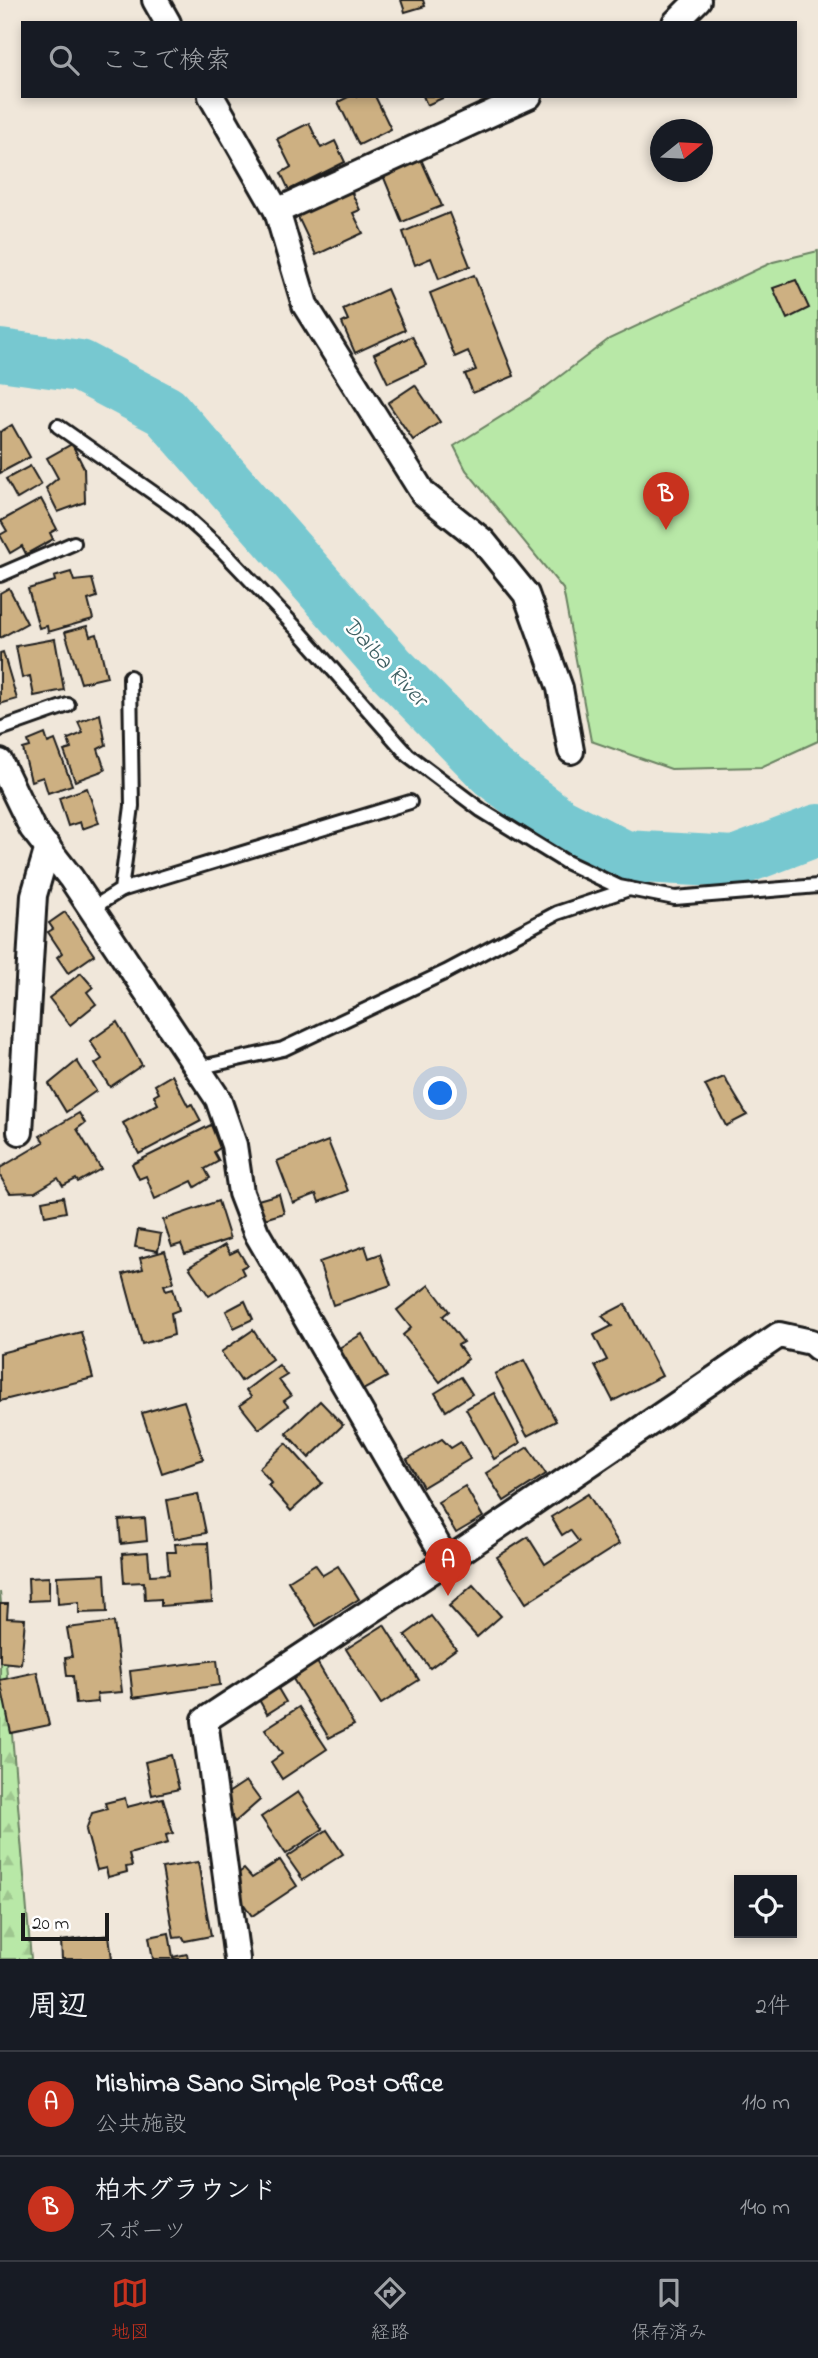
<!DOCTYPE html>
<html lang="ja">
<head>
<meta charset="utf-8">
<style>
	body { margin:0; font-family:"Indie Flower","Klee One",sans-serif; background:#20242c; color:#f1f3f6 }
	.controls { position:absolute; right:21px; bottom:21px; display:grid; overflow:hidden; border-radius:0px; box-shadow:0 4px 10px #0003 }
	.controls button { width:63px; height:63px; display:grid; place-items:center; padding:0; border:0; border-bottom:2px solid #363941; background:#171b24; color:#f1f3f6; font:35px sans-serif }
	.compass { position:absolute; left:650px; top:119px; width:63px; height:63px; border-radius:50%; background:#171b24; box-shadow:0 4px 10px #0003; rotate:72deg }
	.scale { position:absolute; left:21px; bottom:18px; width:88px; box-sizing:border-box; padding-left:7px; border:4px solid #1c1c1c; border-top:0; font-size:19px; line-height:24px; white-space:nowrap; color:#1c1c1c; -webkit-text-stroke:5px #fff; paint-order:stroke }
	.you { position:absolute; left:441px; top:1094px; width:24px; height:24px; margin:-18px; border:5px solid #fff; border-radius:50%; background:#1a73e8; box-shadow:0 0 0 10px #1a73e833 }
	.badge { display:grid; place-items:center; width:46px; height:46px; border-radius:50%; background:#c8321e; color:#fff; font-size:23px; font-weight:700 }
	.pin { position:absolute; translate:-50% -58px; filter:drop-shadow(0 2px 4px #0008) }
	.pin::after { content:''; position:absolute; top:37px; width:24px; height:21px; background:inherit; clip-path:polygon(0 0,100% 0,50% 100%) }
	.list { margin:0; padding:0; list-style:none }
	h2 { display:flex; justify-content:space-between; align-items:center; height:91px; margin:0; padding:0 28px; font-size:30px }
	h2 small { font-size:23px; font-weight:400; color:#9ea1a6 }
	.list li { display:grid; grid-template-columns:46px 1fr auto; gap:21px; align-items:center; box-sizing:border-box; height:105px; padding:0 28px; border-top:2px solid #363941 }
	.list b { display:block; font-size:26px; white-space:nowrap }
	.list p { margin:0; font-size:23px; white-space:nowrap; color:#9ea1a6 }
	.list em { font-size:23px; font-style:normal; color:#9ea1a6 }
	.icon { flex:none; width:38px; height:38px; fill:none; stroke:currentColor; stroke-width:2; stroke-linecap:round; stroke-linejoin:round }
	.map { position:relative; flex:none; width:818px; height:1959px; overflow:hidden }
	.search { position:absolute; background:#171b24; box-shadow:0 4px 10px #0003; left:21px; right:21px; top:21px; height:77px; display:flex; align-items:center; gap:18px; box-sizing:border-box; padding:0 24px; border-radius:0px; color:#9ea1a6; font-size:26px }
	.sheet { height:301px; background:#171b24 }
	nav { display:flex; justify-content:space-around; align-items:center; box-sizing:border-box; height:98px; border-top:2px solid #363941; background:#171b24; font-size:19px; color:#9ea1a6 }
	nav a { display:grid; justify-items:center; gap:4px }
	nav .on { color:#c8321e }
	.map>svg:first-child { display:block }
</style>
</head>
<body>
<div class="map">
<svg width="818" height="1959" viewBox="0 0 818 1959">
	<defs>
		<pattern id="forest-firs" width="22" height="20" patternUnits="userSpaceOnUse" patternTransform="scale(1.75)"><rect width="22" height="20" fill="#b8e8a7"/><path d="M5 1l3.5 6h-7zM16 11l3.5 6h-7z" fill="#9ec68f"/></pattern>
	</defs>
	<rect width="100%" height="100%" fill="#f0e7da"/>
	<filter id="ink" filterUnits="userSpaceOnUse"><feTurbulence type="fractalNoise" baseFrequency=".0143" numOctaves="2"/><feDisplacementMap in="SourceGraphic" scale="14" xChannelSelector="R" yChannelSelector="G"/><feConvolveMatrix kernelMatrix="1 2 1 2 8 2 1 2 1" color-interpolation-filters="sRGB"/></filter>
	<g filter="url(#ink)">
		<!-- forest -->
		<path fill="url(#forest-firs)" stroke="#6a8262" stroke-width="2" d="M0 1592 31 1959H0Z"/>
		<!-- green -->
		<path fill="#b8e8a7" stroke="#6a8262" stroke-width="2" d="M818 251V741L761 767 671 769 591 741 563 589 466 470 454 446 534 396 609 339 773 262Z"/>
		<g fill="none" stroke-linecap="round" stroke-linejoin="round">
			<!-- river -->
			<path stroke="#77c8d0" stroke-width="52" d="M0 355 80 366 165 411 389 666 492 772 558 822 624 856 734 862 818 830"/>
		</g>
		<!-- building -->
		<g fill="#cdb082" stroke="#1c1c1c" stroke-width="2">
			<path d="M401 0H423L425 6 405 12Z"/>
			<path d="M350 96H375L391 129 359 145 338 102Z"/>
			<path d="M423 96H447L427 105Z"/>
			<path d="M309 123 321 148 335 141 345 162 289 190 281 173 291 167 277 139Z"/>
			<path d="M420 157 442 206 402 222 382 173Z"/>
			<path d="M350 189 360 210 353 213 363 233 316 255 297 215Z"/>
			<path d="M449 213 470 266 439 279 431 258 415 265 403 232Z"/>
			<path d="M474 275 514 376 473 393 465 374 476 370 468 351 455 357 430 293Z"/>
			<path d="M796 280 809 308 787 319 773 288Z"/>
			<path d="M387 289 405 330 355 353 342 323 348 320 343 309Z"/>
			<path d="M412 336 426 365 388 383 374 354Z"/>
			<path d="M415 385 440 422 413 440 388 403Z"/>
			<path d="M12 425 30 457 0 473V432Z"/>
			<path d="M72 444 84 468 85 502 58 512 46 488 58 478 47 458Z"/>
			<path d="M30 466 41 485 17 499 6 479Z"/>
			<path d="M41 499 57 529 50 533 53 539 26 554 22 546 10 553 0 535 7 531 1 521Z"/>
			<path d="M71 572 74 581 92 579 97 597 88 600 93 619 48 632 47 626 39 628 28 589 55 581 54 577Z"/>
			<path d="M9 588 27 623 0 638V593Z"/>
			<path d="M87 626 90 636 97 634 107 677 81 683 65 632Z"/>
			<path d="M55 639 64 690 34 696 30 676 22 678 16 646Z"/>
			<path d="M3 652 17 699 0 704V653Z"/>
			<path d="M100 714 106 745 98 749 105 770 75 781 64 751 71 749 68 739 83 733 78 722Z"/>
			<path d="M45 734 48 743 55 740 72 785 48 793 43 777 31 781 23 749 30 747 28 741Z"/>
			<path d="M87 788 99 823 82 829 80 822 68 826 59 798Z"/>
			<path d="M65 912 94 955 68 973 57 957 62 953 48 932 53 929 49 923Z"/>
			<path d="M81 973 93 987 87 992 96 1004 70 1025 49 998Z"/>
			<path d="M117 1022 142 1065 110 1087 95 1064 102 1059 90 1041Z"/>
			<path d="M77 1061 96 1091 66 1112 49 1084Z"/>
			<path d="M172 1075 188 1106 192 1104 201 1121 139 1154 123 1123 158 1104 154 1096 159 1093 155 1085Z"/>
			<path d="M724 1077 747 1115 726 1126 705 1085Z"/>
			<path d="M79 1113 85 1123 77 1129 101 1169 78 1182 76 1179 63 1186 58 1178 35 1192 10 1193 0 1176V1168L44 1142 40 1136Z"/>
			<path d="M211 1125 220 1148 214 1152 219 1161 205 1169 210 1178 195 1187 192 1181 155 1199 146 1176 139 1179 132 1164Z"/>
			<path d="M328 1141 348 1191 319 1202 316 1194 293 1203 277 1161Z"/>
			<path d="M279 1194 284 1213 264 1219 258 1200Z"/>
			<path d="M63 1197 66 1212 45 1216 42 1201Z"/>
			<path d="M218 1201 230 1239 185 1254 181 1244 172 1247 163 1220Z"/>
			<path d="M138 1230 161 1234 158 1251 135 1247Z"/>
			<path d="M225 1245 230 1254 238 1250 247 1265 241 1268 244 1274 209 1296 189 1267Z"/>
			<path d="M365 1246 369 1258 380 1254 391 1285 333 1305 319 1262Z"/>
			<path d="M165 1251 174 1282 164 1285 166 1290 173 1288 179 1310 171 1313 174 1335 142 1344 123 1274 143 1269 140 1258Z"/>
			<path d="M429 1285 449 1311 443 1316 463 1342 458 1345 468 1359 440 1382 403 1335 411 1328 397 1310Z"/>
			<path d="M245 1301 253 1319 234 1328 226 1311Z"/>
			<path d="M625 1304 662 1376 613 1401 595 1366 607 1360 594 1335 612 1326 602 1316Z"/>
			<path d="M253 1330 272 1359 241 1381 221 1352Z"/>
			<path d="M81 1332 93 1378 0 1401V1353Z"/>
			<path d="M362 1334 387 1377 363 1390 339 1348Z"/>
			<path d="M524 1360 556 1421 527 1436 495 1374Z"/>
			<path d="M279 1365 287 1375 279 1380 291 1396 284 1401 288 1406 259 1429 240 1405 251 1397 246 1390Z"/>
			<path d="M461 1377 472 1394 446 1411 435 1393Z"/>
			<path d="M494 1393 520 1443 494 1459 466 1409Z"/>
			<path d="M184 1401 203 1459 162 1473 142 1413Z"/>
			<path d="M320 1401 343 1425 309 1458 286 1433Z"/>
			<path d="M442 1439 451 1448 461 1442 470 1459 423 1487 407 1459Z"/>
			<path d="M286 1443 322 1483 291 1511 268 1485 272 1483 259 1468Z"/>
			<path d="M528 1447 546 1474 504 1501 486 1473Z"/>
			<path d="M465 1486 483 1517 456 1533 438 1502Z"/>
			<path d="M198 1494 206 1533 174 1539 167 1500Z"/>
			<path d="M588 1494 619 1544 526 1603 497 1557 528 1537 545 1564 579 1542 570 1530 562 1535 551 1517Z"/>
			<path d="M145 1518 147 1541 121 1544 119 1520Z"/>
			<path d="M208 1543 212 1602 161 1606V1599L145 1600 144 1582 124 1583 122 1554 148 1552 150 1575 169 1574 167 1552H176L175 1544Z"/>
			<path d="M315 1564 323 1575 338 1566 359 1599 316 1626 288 1581Z"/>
			<path d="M105 1574 107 1612 79 1613V1602L58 1604 57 1576Z"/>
			<path d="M49 1577V1600L29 1601 28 1578Z"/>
			<path d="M473 1585 501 1616 477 1637 449 1606Z"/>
			<path d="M0 1604H8L7 1618 25 1619 21 1664 0 1662Z"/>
			<path d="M431 1616 456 1649 430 1668 405 1635Z"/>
			<path d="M114 1622 122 1692 97 1694 98 1702 76 1704 73 1676H67L65 1658 72 1657 67 1628Z"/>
			<path d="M384 1625 419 1680 381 1704 346 1649Z"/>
			<path d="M217 1660 220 1685 133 1698 130 1671Z"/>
			<path d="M317 1662 354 1725 329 1738 293 1679Z"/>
			<path d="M37 1672 49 1725 11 1733 0 1680Z"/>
			<path d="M276 1685 286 1702 267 1714 257 1696Z"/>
			<path d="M299 1707 327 1749 282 1779 271 1762 282 1754 265 1729Z"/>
			<path d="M171 1755 179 1789 152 1795 145 1762Z"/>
			<path d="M246 1781 260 1800 235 1822 228 1814 225 1795Z"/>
			<path d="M298 1792 323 1829 286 1854 261 1817Z"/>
			<path d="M125 1798 127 1807 163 1798 173 1833 166 1835 168 1843 129 1854 132 1866 126 1867 127 1872 108 1877 106 1868 97 1870 86 1830 92 1813 107 1809 105 1803Z"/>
			<path d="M327 1830 343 1854 303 1880 287 1857Z"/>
			<path d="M280 1860 297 1886 252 1916 243 1903 236 1875 244 1869 252 1878Z"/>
			<path d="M198 1862 211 1936 185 1941 183 1937 174 1938 162 1868Z"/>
			<path d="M169 1933 173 1957 187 1954 188 1959H153L149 1937Z"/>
			<path d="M109 1935 112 1959H62L61 1941Z"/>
		</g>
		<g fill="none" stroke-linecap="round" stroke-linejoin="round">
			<!-- lane casing -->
			<g stroke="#1c1c1c" stroke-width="18">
				<g id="lane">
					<path d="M58 426 179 511 221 549 299 631 408 755 481 810 564 861 619 887 675 898 818 886"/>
					<path d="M0 575 74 543"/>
					<path d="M0 729 68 705"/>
					<path d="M121 890 410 802"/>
					<path d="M91 909 121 890 132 806 130 677"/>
					<path d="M197 1068 283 1049 446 972 557 913 629 889"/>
				</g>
			</g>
			<!-- street casing -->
			<g stroke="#1c1c1c" stroke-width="30">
				<g id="street">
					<path d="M155 0 168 23"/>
					<path d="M675 23 698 0"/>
					<path d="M211 96 277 211 305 305 423 493 483 541 526 594 560 688 571 751"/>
					<path d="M277 211 529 96"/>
					<path d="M0 762 32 828 71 878 218 1099 234 1145 241 1193 256 1232 447 1561"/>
					<path d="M20 1132 34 895 48 847"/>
					<path d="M237 1959 205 1720 447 1561 779 1335 811 1342 818 1348"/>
				</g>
			</g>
			<!-- lane -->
			<use href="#lane" stroke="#fff" stroke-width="12"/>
			<!-- street -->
			<use href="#street" stroke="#fff" stroke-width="24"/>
		</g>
	</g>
	<g text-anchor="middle" stroke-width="5" stroke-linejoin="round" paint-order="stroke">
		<!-- water labels -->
		<g font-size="24" font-style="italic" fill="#406164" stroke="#fff">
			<text transform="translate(386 661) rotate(47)" y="8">Daiba River</text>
		</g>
	</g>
</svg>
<div class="controls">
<button><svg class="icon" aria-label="locate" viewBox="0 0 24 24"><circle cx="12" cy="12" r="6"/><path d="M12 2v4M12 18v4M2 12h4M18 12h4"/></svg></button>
</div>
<svg class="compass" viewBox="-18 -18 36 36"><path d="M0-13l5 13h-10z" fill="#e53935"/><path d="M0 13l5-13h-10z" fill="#9ea1a6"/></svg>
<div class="scale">20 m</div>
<div class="you"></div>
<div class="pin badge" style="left:448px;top:1596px">A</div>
<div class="pin badge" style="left:666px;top:530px">B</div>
<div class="search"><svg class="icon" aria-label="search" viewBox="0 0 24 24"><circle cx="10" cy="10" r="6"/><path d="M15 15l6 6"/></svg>ここで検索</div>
</div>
<section class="sheet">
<h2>周辺<small>2件</small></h2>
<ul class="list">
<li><span class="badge">A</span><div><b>Mishima Sano Simple Post Office</b><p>公共施設</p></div><em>110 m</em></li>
<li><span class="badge">B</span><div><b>柏木グラウンド</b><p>スポーツ</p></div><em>140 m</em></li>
</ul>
</section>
<nav>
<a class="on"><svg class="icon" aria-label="map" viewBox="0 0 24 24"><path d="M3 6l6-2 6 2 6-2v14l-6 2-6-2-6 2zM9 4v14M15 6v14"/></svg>地図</a>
<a><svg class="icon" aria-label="directions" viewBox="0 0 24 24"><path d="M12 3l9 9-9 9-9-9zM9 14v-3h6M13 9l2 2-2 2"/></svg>経路</a>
<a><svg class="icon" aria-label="saved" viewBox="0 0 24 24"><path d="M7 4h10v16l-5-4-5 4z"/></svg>保存済み</a>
</nav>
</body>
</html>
